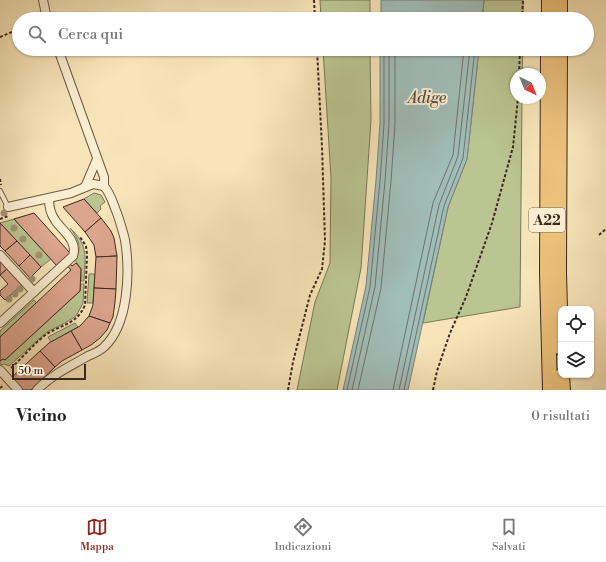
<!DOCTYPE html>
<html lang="it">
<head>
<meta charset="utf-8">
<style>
	body { margin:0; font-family:"Libre Bodoni",serif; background:#f2f2f2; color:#222 }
	.controls { position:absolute; right:12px; bottom:12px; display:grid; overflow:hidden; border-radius:8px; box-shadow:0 1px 3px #0004 }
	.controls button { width:36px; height:36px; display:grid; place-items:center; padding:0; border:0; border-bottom:1px solid #e0e0e0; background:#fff; color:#222; font:20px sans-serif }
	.compass { position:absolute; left:510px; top:68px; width:36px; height:36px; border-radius:50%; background:#fff; box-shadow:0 1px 3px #0004; rotate:137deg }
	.scale { position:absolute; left:12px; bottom:10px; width:74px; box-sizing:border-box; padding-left:4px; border:2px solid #3d2920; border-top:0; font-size:11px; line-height:14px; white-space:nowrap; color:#3d2920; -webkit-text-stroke:3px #faeed2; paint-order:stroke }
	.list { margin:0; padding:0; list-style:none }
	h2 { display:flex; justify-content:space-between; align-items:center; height:52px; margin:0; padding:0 16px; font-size:17px }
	h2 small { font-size:13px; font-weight:400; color:#767676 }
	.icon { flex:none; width:22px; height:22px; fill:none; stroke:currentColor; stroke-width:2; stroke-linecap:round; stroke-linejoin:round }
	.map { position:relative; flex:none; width:606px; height:390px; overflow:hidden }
	.search { position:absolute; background:#fff; box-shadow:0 1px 3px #0004; left:12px; right:12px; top:12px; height:44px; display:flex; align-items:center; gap:10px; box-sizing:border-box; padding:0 14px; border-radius:22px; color:#767676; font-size:15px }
	.sheet { height:116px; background:#fff }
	nav { display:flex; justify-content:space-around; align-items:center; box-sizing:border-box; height:56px; border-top:1px solid #e0e0e0; background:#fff; font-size:11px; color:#767676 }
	nav a { display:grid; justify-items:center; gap:2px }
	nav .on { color:#8f2418 }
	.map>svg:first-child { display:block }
</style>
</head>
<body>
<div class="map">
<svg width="606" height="390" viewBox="0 0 606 390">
	<rect width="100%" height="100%" fill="#f7e5b9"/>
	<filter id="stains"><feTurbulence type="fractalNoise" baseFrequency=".005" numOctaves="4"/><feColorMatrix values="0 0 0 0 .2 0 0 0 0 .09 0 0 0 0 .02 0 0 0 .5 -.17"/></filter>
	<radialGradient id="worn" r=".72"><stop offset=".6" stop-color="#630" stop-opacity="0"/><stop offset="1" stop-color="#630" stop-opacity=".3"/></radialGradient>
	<!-- green -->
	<g fill="#bac591" stroke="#7c7758">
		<path d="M320 0H370V19H321Z"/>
		<path d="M484 0H523V19H482Z"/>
		<path d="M323 49H370L371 120 361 268 337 390H297L315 302 330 263 331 178Z"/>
		<path d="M479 49H523L522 74H516V98H522L520 307 423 323 448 207 467 159Z"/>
		<path d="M94 193 101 195 105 202 100 206 101 209 97 213 84 199Z"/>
		<path d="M14 219 51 259 41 267 0 223Z"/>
		<path d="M70 228C89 245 85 258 84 281H81V269L75 260C83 248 78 238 70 228Z"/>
		<path d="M89 274H95L93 303H87Z"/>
		<path d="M81 284H84L83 303 76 316 65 323 47 332 9 366 5 364 0 365V361L3 359 5 360 80 291Z"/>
		<path d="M34 300 37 303 0 337V331Z"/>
		<path d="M75 323 78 327 51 342 48 337Z"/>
	</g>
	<!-- water -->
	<g fill="#a0bdb8" stroke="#78827b">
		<path d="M381 0H484L482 19H381Z"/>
		<path d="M380 49H479L467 159 448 207 408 390H343L366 286 376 180 380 123Z"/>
	</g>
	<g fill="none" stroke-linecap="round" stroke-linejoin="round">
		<!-- shore -->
		<g stroke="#6e736c" stroke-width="1">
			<path d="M347 390 370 287 380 181 384 124V49"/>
			<path d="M352 390 375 287 385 181 389 124V49"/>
			<path d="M358 390 381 288 391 181 395 124V49"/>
			<path d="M393 390 433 203 453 155 464 49"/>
			<path d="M399 390 439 205 458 156 470 49"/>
			<path d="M404 390 444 206 463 158 475 49"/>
		</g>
	</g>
	<!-- building -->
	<g fill="#dca58e" stroke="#3d2920">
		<path d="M84 199 101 218 85 232 63 207Z"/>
		<path d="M34 213 70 253 57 266 14 219Z"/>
		<path d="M101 218 111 231 114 238 117 256 96 257 94 245 85 232Z"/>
		<path d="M0 223 17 241 5 251 0 246Z"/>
		<path d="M17 241 30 255 19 266 5 251Z"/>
		<path d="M30 255 41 267 30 278 19 266Z"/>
		<path d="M117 256 116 289 94 288 96 257Z"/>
		<path d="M65 258 72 266 76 263 81 269 80 291 5 360 3 359 0 361V337L71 270 62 260Z"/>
		<path d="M0 261 7 269 0 275Z"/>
		<path d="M7 269 22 285 5 300 0 295V291L8 284 0 275Z"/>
		<path d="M94 288 116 289 115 302 113 317 110 323 89 316 93 305Z"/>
		<path d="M89 316 110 323 107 330 100 338 91 345 82 350 71 331 80 326Z"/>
		<path d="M71 331 82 350 62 361 55 367 40 351 49 343Z"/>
		<path d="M40 351 55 367 31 390H23L11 378Z"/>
	</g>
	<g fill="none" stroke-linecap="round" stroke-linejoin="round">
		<!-- service casing -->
		<g stroke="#6c5846" stroke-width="6">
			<path id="service" d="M0 191 8 207"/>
		</g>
		<!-- minor casing -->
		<g stroke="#6c5846" stroke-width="10">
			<g id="minor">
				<path d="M43 0 47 19"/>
				<path d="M58 49 104 177V186"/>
				<path d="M85 187 97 159"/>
				<path d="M8 207 71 193 93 184 104 186"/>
				<path d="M0 255 34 292"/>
				<path d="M0 323 73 256C78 240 62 231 55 220 50 213 49 207 49 199"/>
				<path d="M0 370 18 390"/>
				<path d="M37 390C51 375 71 366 88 356 93 354 100 351 104 347 129 324 130 271 125 240 123 231 120 222 117 213 113 204 111 194 104 186"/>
			</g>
		</g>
		<!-- motorway casing -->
		<g stroke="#3d2920" stroke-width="16">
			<g id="motorway">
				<path d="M549 19V0"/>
				<path d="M560 19V0"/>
				<path d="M548 49 547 272 550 390"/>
				<path d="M560 49 559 272 561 348"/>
				<path d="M562 375 563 390"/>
			</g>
		</g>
		<!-- path -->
		<g stroke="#3d2920" stroke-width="2" stroke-dasharray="3 2" stroke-linecap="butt">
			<path d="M314 0 315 19"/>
			<path d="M522 19 523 0"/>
			<path d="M0 37 19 29"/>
			<path d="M519 74 520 49"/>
			<path d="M0 179 1 185"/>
			<path d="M0 219 8 216"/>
			<path d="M599 235 606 229"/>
			<path d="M11 368C22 358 32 346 44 336 60 324 76 326 85 305L87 255 86 246 80 237"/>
			<path d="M0 388 4 385"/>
			<path d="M288 390 293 362 310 295 322 269 325 241 322 147 317 49"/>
			<path d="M433 390 437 371 450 333 466 297 492 223 513 147 518 98"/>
		</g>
		<!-- service -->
		<use href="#service" stroke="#faeed2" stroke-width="4"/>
		<!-- minor -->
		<use href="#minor" stroke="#faeed2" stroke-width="8"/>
		<!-- motorway -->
		<use href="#motorway" stroke="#ecc27c" stroke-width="14"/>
	</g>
	<!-- trees -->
	<g fill="#a29374">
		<circle cx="4" cy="213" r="3.5"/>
		<circle cx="14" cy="228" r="3.5"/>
		<circle cx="23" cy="239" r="3.5"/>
		<circle cx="39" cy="255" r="3.5"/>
		<circle cx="32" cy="279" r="3.5"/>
		<circle cx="20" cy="289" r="3.5"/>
		<circle cx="15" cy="294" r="3.5"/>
		<circle cx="9" cy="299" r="3.5"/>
	</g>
	<g text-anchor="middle" stroke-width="4" stroke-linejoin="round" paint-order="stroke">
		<!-- shield labels -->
		<rect fill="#faeed2" stroke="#766455" stroke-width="1" x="529" y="208" width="36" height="24" rx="3"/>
		<g font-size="14" font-weight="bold" fill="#3d2920">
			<text x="547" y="225">A22</text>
		</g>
		<!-- water labels -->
		<g font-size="16" font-style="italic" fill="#564e46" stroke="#faeed2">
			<text x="427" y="103">Adige</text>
		</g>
	</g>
	<rect width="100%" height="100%" filter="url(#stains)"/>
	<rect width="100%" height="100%" fill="url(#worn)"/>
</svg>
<div class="controls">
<button><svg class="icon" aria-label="locate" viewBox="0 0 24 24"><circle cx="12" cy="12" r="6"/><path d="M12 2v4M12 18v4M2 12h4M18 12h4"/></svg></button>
<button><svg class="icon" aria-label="layers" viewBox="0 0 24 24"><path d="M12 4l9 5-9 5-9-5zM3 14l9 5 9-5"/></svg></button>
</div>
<svg class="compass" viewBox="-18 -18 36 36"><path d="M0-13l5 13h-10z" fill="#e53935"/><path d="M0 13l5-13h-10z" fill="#767676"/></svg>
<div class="scale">50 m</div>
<div class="search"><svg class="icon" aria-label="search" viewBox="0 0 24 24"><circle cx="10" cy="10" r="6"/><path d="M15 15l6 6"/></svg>Cerca qui</div>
</div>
<section class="sheet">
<h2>Vicino<small>0 risultati</small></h2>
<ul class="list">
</ul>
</section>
<nav>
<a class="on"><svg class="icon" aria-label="map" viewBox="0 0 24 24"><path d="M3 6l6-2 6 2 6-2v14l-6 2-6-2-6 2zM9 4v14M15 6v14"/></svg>Mappa</a>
<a><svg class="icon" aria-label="directions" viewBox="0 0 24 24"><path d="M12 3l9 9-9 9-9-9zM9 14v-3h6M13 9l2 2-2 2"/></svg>Indicazioni</a>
<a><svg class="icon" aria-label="saved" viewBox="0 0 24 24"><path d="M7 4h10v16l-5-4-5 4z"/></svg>Salvati</a>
</nav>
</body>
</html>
